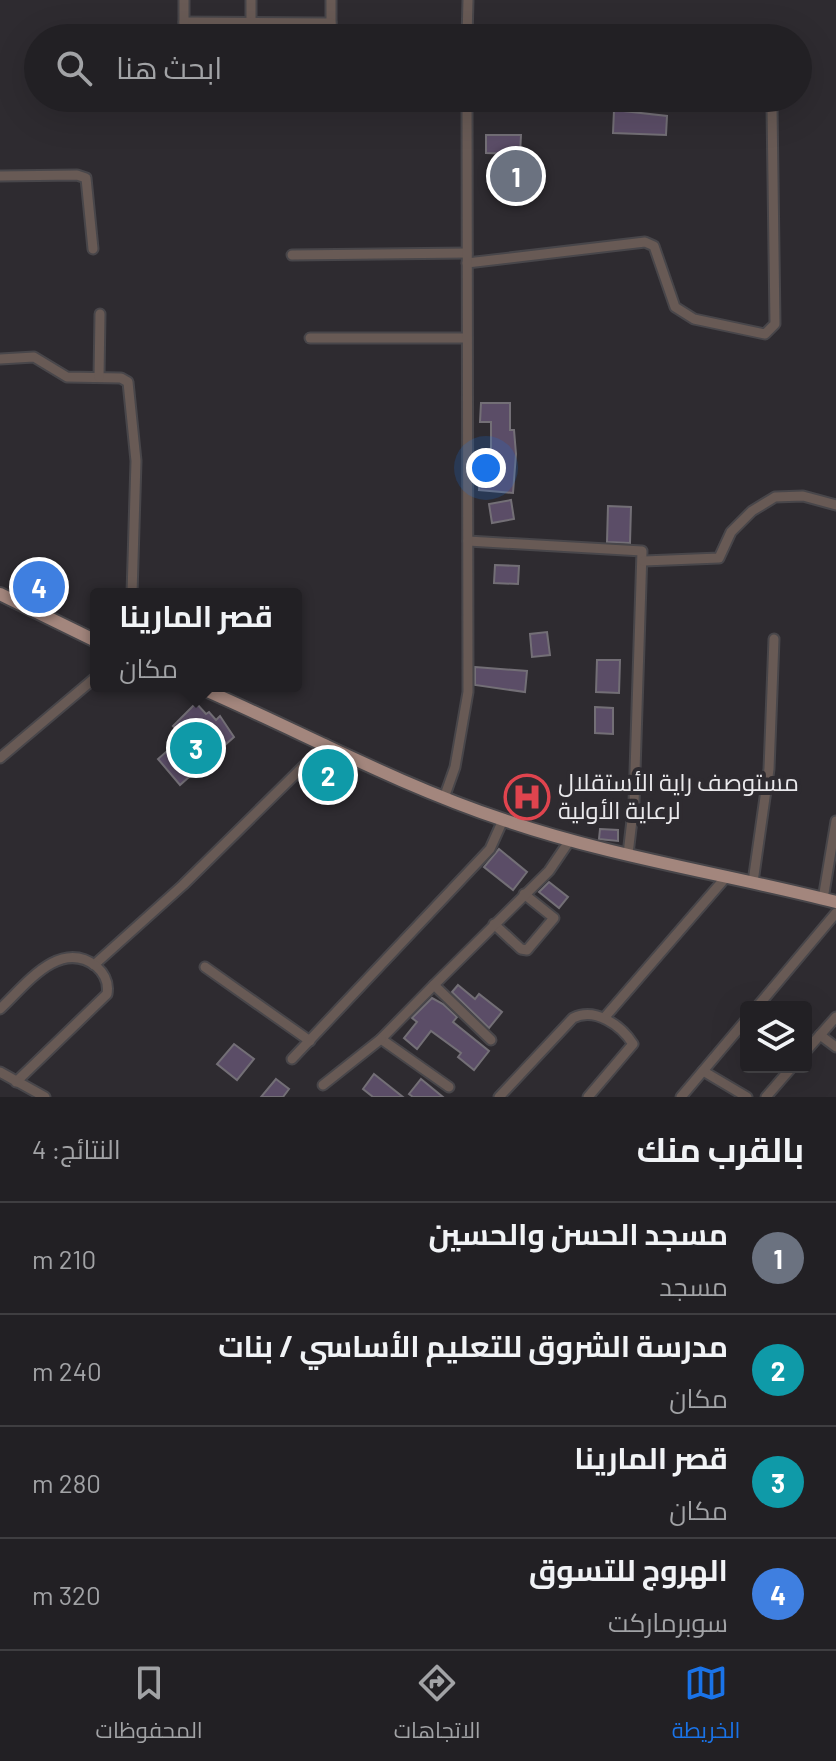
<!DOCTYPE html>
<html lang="ar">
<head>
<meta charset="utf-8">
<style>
	body { margin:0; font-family:Barlow,Cairo,sans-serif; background:#2e2d31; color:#f1f3f6; direction:rtl }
	.controls { position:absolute; right:24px; bottom:24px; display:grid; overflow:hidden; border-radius:8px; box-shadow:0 8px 32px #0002 }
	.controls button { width:72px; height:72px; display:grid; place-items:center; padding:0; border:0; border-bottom:2px solid #3f3e41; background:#222024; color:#f1f3f6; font:40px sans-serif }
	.you { position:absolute; left:486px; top:468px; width:28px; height:28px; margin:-20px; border:6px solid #fff; border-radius:50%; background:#1a73e8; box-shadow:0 0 0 12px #1a73e833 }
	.badge { display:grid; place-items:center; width:52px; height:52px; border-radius:50%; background:#1a73e8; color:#fff; font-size:26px; font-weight:700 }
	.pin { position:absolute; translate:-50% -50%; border:4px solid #fff; box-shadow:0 2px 8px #0006 }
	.popup { position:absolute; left:90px; top:588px; width:212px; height:104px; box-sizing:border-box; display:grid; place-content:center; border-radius:8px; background:#222024; filter:drop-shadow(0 2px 6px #0005); font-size:26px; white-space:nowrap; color:#a2a3a6 }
	.popup b { font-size:30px; color:#f1f3f6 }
	.popup::after { content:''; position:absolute; left:50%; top:100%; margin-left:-16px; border:16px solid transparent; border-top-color:#222024 }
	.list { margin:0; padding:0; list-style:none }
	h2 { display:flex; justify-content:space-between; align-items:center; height:104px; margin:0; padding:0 32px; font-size:34px }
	h2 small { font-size:26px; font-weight:400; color:#a2a3a6 }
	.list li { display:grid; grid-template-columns:52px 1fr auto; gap:24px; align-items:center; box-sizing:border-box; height:112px; padding:0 32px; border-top:2px solid #3f3e41 }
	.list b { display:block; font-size:30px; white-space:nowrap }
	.list p { margin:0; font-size:26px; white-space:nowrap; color:#a2a3a6 }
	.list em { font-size:26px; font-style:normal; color:#a2a3a6 }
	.icon { flex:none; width:44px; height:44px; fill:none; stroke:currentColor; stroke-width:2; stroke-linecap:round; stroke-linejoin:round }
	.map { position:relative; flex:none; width:836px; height:1097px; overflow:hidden; direction:ltr }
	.search { position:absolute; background:#222024; box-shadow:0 8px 32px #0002; left:24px; right:24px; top:24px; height:88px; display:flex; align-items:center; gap:20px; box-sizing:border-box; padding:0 28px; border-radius:44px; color:#a2a3a6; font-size:30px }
	.sheet { height:552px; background:#222024 }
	nav { display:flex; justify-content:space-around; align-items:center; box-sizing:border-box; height:112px; border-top:2px solid #3f3e41; background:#222024; font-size:22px; color:#a2a3a6 }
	nav a { display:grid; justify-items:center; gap:4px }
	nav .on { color:#1a73e8 }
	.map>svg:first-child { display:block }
</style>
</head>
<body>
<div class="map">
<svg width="836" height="1097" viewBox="0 0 836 1097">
	<rect width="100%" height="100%" fill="#2e2b30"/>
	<!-- building -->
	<g fill="#5b4d67" stroke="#736f76" stroke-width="2">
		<path d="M614 110 667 116 666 135 613 133Z"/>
		<path d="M486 135H521L520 154 486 153Z"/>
		<path d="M481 403H510V430H514L516 454 513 493 479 490 483 451H491V422H480Z"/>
		<path d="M511 500 514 519 492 523 489 504Z"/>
		<path d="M608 506 631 507 630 543 607 542Z"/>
		<path d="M495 565 519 566 518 584 494 583Z"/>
		<path d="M547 632 550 655 532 657 530 634Z"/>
		<path d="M597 660H620L619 693 596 692Z"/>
		<path d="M475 667 527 671 525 692 475 685Z"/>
		<path d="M196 703 206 714 209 712 216 720 220 716 234 737 180 785 158 759 183 737 173 726Z"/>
		<path d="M595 707 613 708V734L595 733Z"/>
		<path d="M325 755 352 777 345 791 340 786 329 798 305 775Z"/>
		<path d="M600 829 618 830V841L599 839Z"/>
		<path d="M499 849 527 872 513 890 484 867Z"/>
		<path d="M549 882 568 897 559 908 539 892Z"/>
		<path d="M458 985 475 999 479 994 502 1012 489 1028 452 992Z"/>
		<path d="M432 998 443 1004 457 1017 453 1022 489 1051 474 1070 458 1057 461 1053 431 1031 417 1049 404 1038 417 1022 412 1018Z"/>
		<path d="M234 1044 254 1059 237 1080 217 1064Z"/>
		<path d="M374 1074 403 1097H373L363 1089Z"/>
		<path d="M276 1079 289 1089 283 1097H261Z"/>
		<path d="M421 1079 443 1097H413L409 1094Z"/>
	</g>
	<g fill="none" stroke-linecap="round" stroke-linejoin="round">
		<!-- minor casing -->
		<g stroke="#48464a" stroke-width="13">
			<g id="minor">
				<path d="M251 0V22"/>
				<path d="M331 0V38"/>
				<path d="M184 22 331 23"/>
				<path d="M184 38V0"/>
				<path d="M467 38 468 0"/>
				<path d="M0 176 77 175 86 178 93 249"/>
				<path d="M292 255 467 253"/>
				<path d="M467 263 645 242 654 246 675 307 694 319 765 334 775 324 772 107 766 98"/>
				<path d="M310 338H467"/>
				<path d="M0 359 34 357 67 377 121 378 128 382 136 461 132 594"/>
				<path d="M99 377 100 314"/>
				<path d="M468 541 642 551 634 803 628 854"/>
				<path d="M644 561 719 558 731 532 752 511 775 497 803 496 836 505"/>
				<path d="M0 758 96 677"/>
				<path d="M444 798 455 767 468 692 467 98"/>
				<path d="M753 882 769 769 774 639"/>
				<path d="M823 899 836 821"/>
				<path d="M494 924 521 949 527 950 554 918 524 894"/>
				<path d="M94 965 183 885 326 744"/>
				<path d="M205 967 310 1041"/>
				<path d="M434 985 381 1039 449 1087"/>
				<path d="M757 1007 836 913"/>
				<path d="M0 1009C25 986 59 938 96 966 105 974 109 983 107 994L16 1082"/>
				<path d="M605 1017 727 876"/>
				<path d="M820 1035 836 1047"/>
				<path d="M491 1040 434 985 549 871 570 840"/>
				<path d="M806 1051 836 1017"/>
				<path d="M292 1059 490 849 503 820"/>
				<path d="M703 1071 747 1097"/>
				<path d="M0 1072 45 1097"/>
				<path d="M323 1085 381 1039"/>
				<path d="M499 1097 573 1018C595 1007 621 1025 633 1044L588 1097"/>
				<path d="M681 1097 746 1020"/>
				<path d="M766 1097 792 1067"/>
			</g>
		</g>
		<!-- major casing -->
		<g stroke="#48464a" stroke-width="16">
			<g id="major">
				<path d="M0 594 96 641"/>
				<path d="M196 686C298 730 398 785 504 820 612 857 726 874 836 902"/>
			</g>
		</g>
		<!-- minor -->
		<use href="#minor" stroke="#685a55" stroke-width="9"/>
		<!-- major -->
		<use href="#major" stroke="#a3867d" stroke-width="12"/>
	</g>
	<!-- icons -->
	<defs>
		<g id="hospital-ring" transform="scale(2.3)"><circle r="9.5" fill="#2e2b30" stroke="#e0444e" stroke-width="1.5"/><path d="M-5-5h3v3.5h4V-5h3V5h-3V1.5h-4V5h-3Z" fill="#e0444e"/></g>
	</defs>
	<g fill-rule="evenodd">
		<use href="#hospital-ring" x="527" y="797"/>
	</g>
	<g text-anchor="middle" stroke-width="8" stroke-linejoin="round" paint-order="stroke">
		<!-- poi labels -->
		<g font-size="24" fill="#eae9ec" stroke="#2e2b30" text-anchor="start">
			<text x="558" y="791">مستوصف راية الأستقلال<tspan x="558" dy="28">لرعاية الأولية</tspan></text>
		</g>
	</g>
</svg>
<div class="controls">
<button><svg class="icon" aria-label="layers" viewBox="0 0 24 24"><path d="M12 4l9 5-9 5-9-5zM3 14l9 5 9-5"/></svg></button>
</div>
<div class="you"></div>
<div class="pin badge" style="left:516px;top:176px;background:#6b7280">1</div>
<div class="pin badge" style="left:328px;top:775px;background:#0f9aa8">2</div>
<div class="pin badge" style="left:196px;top:748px;background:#0f9aa8">3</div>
<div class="popup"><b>قصر المارينا</b>مكان</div>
<div class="pin badge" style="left:39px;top:587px;background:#3f7fe0">4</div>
<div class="search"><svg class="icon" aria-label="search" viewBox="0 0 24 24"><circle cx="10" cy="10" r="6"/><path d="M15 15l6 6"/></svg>ابحث هنا</div>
</div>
<section class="sheet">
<h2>بالقرب منك<small>النتائج: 4</small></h2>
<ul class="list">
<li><span class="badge" style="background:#6b7280">1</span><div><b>مسجد الحسن والحسين</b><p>مسجد</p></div><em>210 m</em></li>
<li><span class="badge" style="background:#0f9aa8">2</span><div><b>مدرسة الشروق للتعليم الأساسي / بنات</b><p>مكان</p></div><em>240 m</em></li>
<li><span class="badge" style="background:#0f9aa8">3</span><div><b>قصر المارينا</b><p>مكان</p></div><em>280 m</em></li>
<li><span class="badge" style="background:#3f7fe0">4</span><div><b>الهروج للتسوق</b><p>سوبرماركت</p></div><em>320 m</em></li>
</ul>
</section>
<nav>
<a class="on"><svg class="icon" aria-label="map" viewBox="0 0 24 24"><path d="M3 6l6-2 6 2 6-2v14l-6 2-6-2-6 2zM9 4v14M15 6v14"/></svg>الخريطة</a>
<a><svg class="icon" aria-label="directions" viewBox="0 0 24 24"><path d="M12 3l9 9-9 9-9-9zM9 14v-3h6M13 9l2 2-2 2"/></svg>الاتجاهات</a>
<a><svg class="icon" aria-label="saved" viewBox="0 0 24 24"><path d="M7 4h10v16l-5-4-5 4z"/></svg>المحفوظات</a>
</nav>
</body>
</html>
